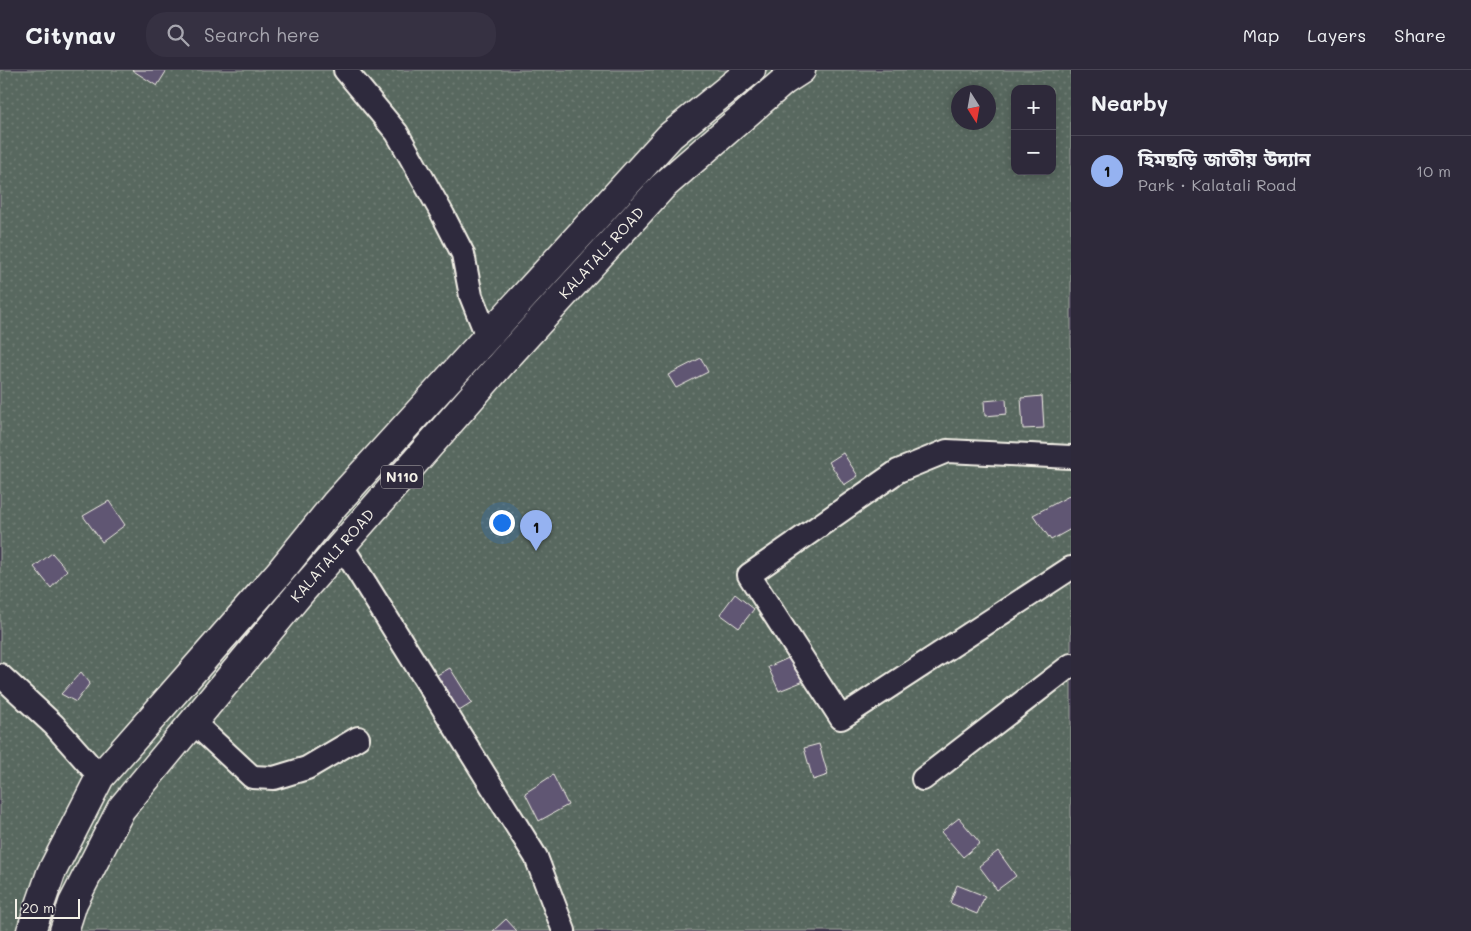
<!DOCTYPE html>
<html lang="en">
<head>
<meta charset="utf-8">
<style>
	body { margin:0; font-family:Mali,"Noto Sans Bengali",sans-serif; background:#363142; color:#f1f3f6 }
	.controls { position:absolute; right:15px; top:15px; display:grid; overflow:hidden; border-radius:10px; box-shadow:0 2px 8px #0003 }
	.controls button { width:45px; height:45px; display:grid; place-items:center; padding:0; border:0; border-bottom:1px solid #494554; background:#2e293a; color:#f1f3f6; font:25px sans-serif }
	.compass { position:absolute; left:951px; top:15px; width:45px; height:45px; border-radius:50%; background:#2e293a; box-shadow:0 2px 8px #0003; rotate:169deg }
	.scale { position:absolute; left:15px; bottom:12px; width:65px; box-sizing:border-box; padding-left:5px; border:2px solid #f4f1e8; border-top:0; font-size:14px; line-height:18px; white-space:nowrap; color:#f4f1e8; -webkit-text-stroke:4px #2f2a3d; paint-order:stroke }
	.you { position:absolute; left:501px; top:452px; width:18px; height:18px; margin:-12px; border:4px solid #fff; border-radius:50%; background:#1a73e8; box-shadow:0 0 0 8px #1a73e833 }
	.badge { display:grid; place-items:center; width:32px; height:32px; border-radius:50%; background:#95b2f1; color:#111; font-size:16px; font-weight:700 }
	.pin { position:absolute; translate:-50% -41px; filter:drop-shadow(0 1px 2px #0008) }
	.pin::after { content:''; position:absolute; top:26px; width:18px; height:15px; background:inherit; clip-path:polygon(0 0,100% 0,50% 100%) }
	.list { margin:0; padding:0; list-style:none }
	h2 { display:flex; justify-content:space-between; align-items:center; height:65px; margin:0; padding:0 20px; font-size:21px }
	h2 small { font-size:16px; font-weight:400; color:#a7a6af }
	.list li { display:grid; grid-template-columns:32px 1fr auto; gap:15px; align-items:center; box-sizing:border-box; height:70px; padding:0 20px; border-top:1px solid #494554 }
	.list b { display:block; font-size:19px; white-space:nowrap }
	.list p { margin:0; font-size:16px; white-space:nowrap; color:#a7a6af }
	.list em { font-size:16px; font-style:normal; color:#a7a6af }
	.icon { flex:none; width:28px; height:28px; fill:none; stroke:currentColor; stroke-width:2; stroke-linecap:round; stroke-linejoin:round }
	.map { position:relative; flex:none; width:1071px; height:861px; overflow:hidden }
	header { display:flex; align-items:center; gap:30px; box-sizing:border-box; height:70px; padding:0 25px; background:#2e293a; border-bottom:1px solid #494554 }
	header strong { font-size:24px }
	nav { display:flex; gap:28px; margin-inline-start:auto; font-size:18px }
	.search { width:350px; height:45px; background:#363142; display:flex; align-items:center; gap:12px; box-sizing:border-box; padding:0 18px; border-radius:20px; color:#a7a6af; font-size:19px }
	main { display:flex }
	aside { flex:1; background:#2e293a }
	.map>svg:first-child { display:block }
</style>
</head>
<body>
<header>
<strong>Citynav</strong>
<div class="search"><svg class="icon" aria-label="search" viewBox="0 0 24 24"><circle cx="10" cy="10" r="6"/><path d="M15 15l6 6"/></svg>Search here</div>
<nav><a>Map</a><a>Layers</a><a>Share</a></nav>
</header>
<main>
<div class="map">
<svg width="1071" height="861" viewBox="0 0 1071 861">
	<defs>
		<pattern id="park-dots" width="8" height="8" patternUnits="userSpaceOnUse" patternTransform="scale(1.25)"><rect width="8" height="8" fill="#58685f"/><path d="M2 2h.1M6 6h.1" fill="none" stroke="#717e76" stroke-width="1.8" stroke-linecap="round"/></pattern>
	</defs>
	<rect width="100%" height="100%" fill="#3e374d"/>
	<filter id="ink" filterUnits="userSpaceOnUse"><feTurbulence type="fractalNoise" baseFrequency=".02" numOctaves="2"/><feDisplacementMap in="SourceGraphic" scale="10" xChannelSelector="R" yChannelSelector="G"/><feConvolveMatrix kernelMatrix="1 2 1 2 8 2 1 2 1" color-interpolation-filters="sRGB"/></filter>
	<g filter="url(#ink)">
		<!-- park -->
		<path fill="url(#park-dots)" stroke="#a6aca4" fill-rule="evenodd" d="M0 0H1071V861H0ZM1015 19H1052V101H1015ZM958 22H988V52H958Z"/>
		<!-- building -->
		<g fill="#615673" stroke="#f4f1e8">
			<path d="M132 0H167L157 16Z"/>
			<path d="M701 288 708 302 676 318 668 305Z"/>
			<path d="M1042 326 1044 358 1023 359 1021 328Z"/>
			<path d="M1006 329 1007 344 985 346 984 331Z"/>
			<path d="M843 383 858 406 844 415 829 392Z"/>
			<path d="M1071 425V459L1051 470 1033 445Z"/>
			<path d="M109 431 125 455 102 472 83 446Z"/>
			<path d="M52 483 67 500 51 518 34 497Z"/>
			<path d="M735 524 754 539 739 558 720 544Z"/>
			<path d="M793 586 804 611 779 621 768 597Z"/>
			<path d="M450 598 472 633 459 641 437 605Z"/>
			<path d="M81 602 90 613 76 632 61 624Z"/>
			<path d="M819 674 828 705 813 710 804 678Z"/>
			<path d="M553 705 568 735 539 751 525 723Z"/>
			<path d="M959 748 980 773 963 787 941 762Z"/>
			<path d="M998 781 1016 806 997 820 979 796Z"/>
			<path d="M957 815 985 826 977 844 950 833Z"/>
			<path d="M506 849 517 861H493Z"/>
		</g>
		<g fill="none" stroke-linecap="round" stroke-linejoin="round">
			<!-- minor casing -->
			<g stroke="#f4f1e8" stroke-width="26">
				<g id="minor">
					<path d="M345 0 397 63 443 145 463 184 471 226 487 266"/>
					<path d="M1071 387 947 381 898 401 749 505 841 648 1071 498"/>
					<path d="M342 476 536 787 564 861"/>
					<path d="M0 605 54 655 100 707"/>
					<path d="M193 652 252 707 274 708 307 698 358 668"/>
					<path d="M923 709 1071 595"/>
				</g>
			</g>
			<!-- highway casing -->
			<g stroke="#f4f1e8" stroke-width="31">
				<g id="highway">
					<path d="M31 861 51 803 100 707 279 503 335 434 670 66 751 0"/>
					<path id="s1" d="M64 861 73 833 121 739 300 523 507 287 662 117 784 11 801 0"/>
				</g>
			</g>
			<!-- minor -->
			<use href="#minor" stroke="#2f2a3d" stroke-width="22"/>
			<!-- highway -->
			<use href="#highway" stroke="#2f2a3d" stroke-width="28"/>
		</g>
	</g>
	<g text-anchor="middle" stroke-width="4" stroke-linejoin="round" paint-order="stroke">
		<!-- shield labels -->
		<rect fill="#2f2a3d" stroke="#b9b5b5" stroke-width="1" x="381" y="395.5" width="42" height="23" rx="4"/>
		<g font-size="14" font-weight="bold" fill="#f4f1e8">
			<text x="402" y="412">N110</text>
		</g>
		<!-- street labels -->
		<g font-size="15" fill="#f4f1e8" stroke="#2f2a3d">
			<text dy="5" stroke="none"><textPath href="#s1" startOffset="870">KALATALI ROAD</textPath></text>
			<text dy="5" stroke="none"><textPath href="#s1" startOffset="465">KALATALI ROAD</textPath></text>
		</g>
	</g>
</svg>
<div class="controls">
<button>+</button>
<button>−</button>
</div>
<svg class="compass" viewBox="-18 -18 36 36"><path d="M0-13l5 13h-10z" fill="#e53935"/><path d="M0 13l5-13h-10z" fill="#a7a6af"/></svg>
<div class="scale">20 m</div>
<div class="you"></div>
<div class="pin badge" style="left:536px;top:481px">1</div>
</div>
<aside>
<h2>Nearby<small></small></h2>
<ul class="list">
<li><span class="badge">1</span><div><b>হিমছড়ি জাতীয় উদ্যান</b><p>Park · Kalatali Road</p></div><em>10 m</em></li>
</ul>
</aside>
</main>
</body>
</html>
